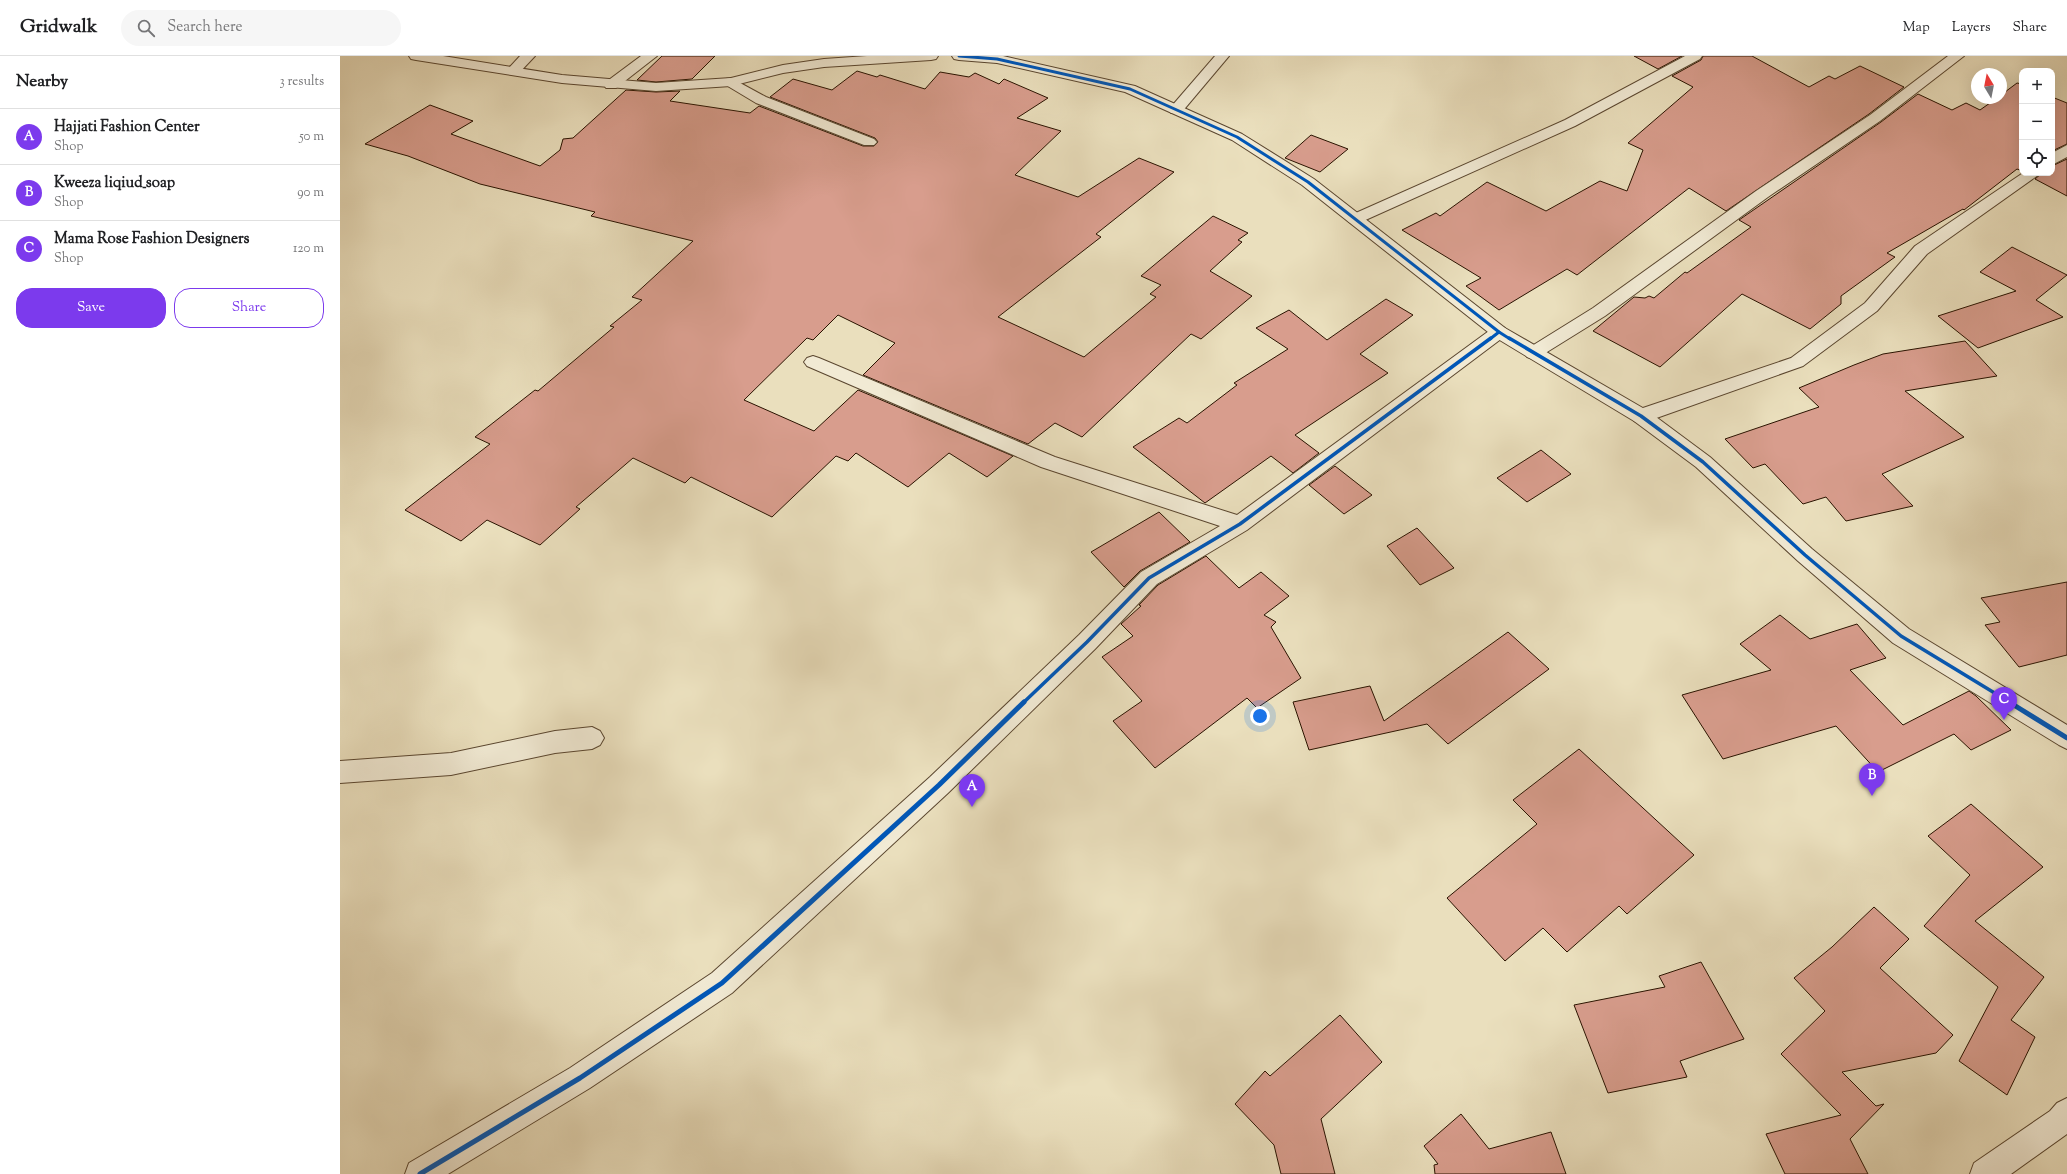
<!DOCTYPE html>
<html lang="en">
<head>
<meta charset="utf-8">
<style>
	body { margin:0; font-family:"Sorts Mill Goudy",serif; background:#f6f6f6; color:#202124 }
	.controls { position:absolute; right:12px; top:12px; display:grid; overflow:hidden; border-radius:8px; box-shadow:0 4px 16px #0002 }
	.controls button { width:36px; height:36px; display:grid; place-items:center; padding:0; border:0; border-bottom:1px solid #e0e0e0; background:#fff; color:#202124; font:20px sans-serif }
	.compass { position:absolute; left:1631px; top:12px; width:36px; height:36px; border-radius:50%; background:#fff; box-shadow:0 4px 16px #0002; rotate:350deg }
	.you { position:absolute; left:920px; top:660px; width:14px; height:14px; margin:-10px; border:3px solid #fff; border-radius:50%; background:#1a73e8; box-shadow:0 0 0 6px #1a73e833 }
	.badge { display:grid; place-items:center; width:26px; height:26px; border-radius:50%; background:#7c3aed; color:#fff; font-size:13px; font-weight:700 }
	.pin { position:absolute; translate:-50% -33px; filter:drop-shadow(0 1px 2px #0008) }
	.pin::after { content:''; position:absolute; top:21px; width:14px; height:12px; background:inherit; clip-path:polygon(0 0,100% 0,50% 100%) }
	.list { margin:0; padding:0; list-style:none }
	h2 { display:flex; justify-content:space-between; align-items:center; height:52px; margin:0; padding:0 16px; font-size:17px }
	h2 small { font-size:13px; font-weight:400; color:#757577 }
	.list li { display:grid; grid-template-columns:26px 1fr auto; gap:12px; align-items:center; box-sizing:border-box; height:56px; padding:0 16px; border-top:1px solid #e0e0e0 }
	.list b { display:block; font-size:15px; white-space:nowrap }
	.list p { margin:0; font-size:13px; white-space:nowrap; color:#757577 }
	.list em { font-size:13px; font-style:normal; color:#757577 }
	.actions { display:flex; gap:8px; padding:12px 16px }
	.actions a { flex:1; padding:9px 0; border:1px solid #7c3aed; border-radius:16px; text-align:center; font-size:14px; color:#7c3aed }
	.actions .main { background:#7c3aed; color:#fff }
	.icon { flex:none; width:22px; height:22px; fill:none; stroke:currentColor; stroke-width:2; stroke-linecap:round; stroke-linejoin:round }
	.map { position:relative; flex:none; width:1727px; height:1118px; overflow:hidden }
	header { display:flex; align-items:center; gap:24px; box-sizing:border-box; height:56px; padding:0 20px; background:#fff; border-bottom:1px solid #e0e0e0 }
	header strong { font-size:19px }
	nav { display:flex; gap:22px; margin-inline-start:auto; font-size:14px }
	.search { width:280px; height:36px; background:#f6f6f6; display:flex; align-items:center; gap:10px; box-sizing:border-box; padding:0 14px; border-radius:22px; color:#757577; font-size:15px }
	main { display:flex }
	aside { flex:1; background:#fff }
	.map>svg:first-child { display:block }
</style>
</head>
<body>
<header>
<strong>Gridwalk</strong>
<div class="search"><svg class="icon" aria-label="search" viewBox="0 0 24 24"><circle cx="10" cy="10" r="6"/><path d="M15 15l6 6"/></svg>Search here</div>
<nav><a>Map</a><a>Layers</a><a>Share</a></nav>
</header>
<main>
<aside>
<h2>Nearby<small>3 results</small></h2>
<ul class="list">
<li><span class="badge">A</span><div><b>Hajjati Fashion Center</b><p>Shop</p></div><em>50 m</em></li>
<li><span class="badge">B</span><div><b>Kweeza liqiud_soap</b><p>Shop</p></div><em>90 m</em></li>
<li><span class="badge">C</span><div><b>Mama Rose Fashion Designers</b><p>Shop</p></div><em>120 m</em></li>
</ul>
<div class="actions"><a class="main">Save</a><a>Share</a></div>
</aside>
<div class="map">
<svg width="1727" height="1118" viewBox="0 0 1727 1118">
	<rect width="100%" height="100%" fill="#eadfbd"/>
	<filter id="stains"><feTurbulence type="fractalNoise" baseFrequency=".005" numOctaves="4"/><feColorMatrix values="0 0 0 0 .2 0 0 0 0 .09 0 0 0 0 .02 0 0 0 .5 -.17"/></filter>
	<radialGradient id="worn" r=".72"><stop offset=".6" stop-color="#630" stop-opacity="0"/><stop offset="1" stop-color="#630" stop-opacity=".3"/></radialGradient>
	<!-- building -->
	<g fill="#d89d8d" stroke="#2a1300">
		<path d="M322 0H375L352 23 316 26 297 24Z"/>
		<path d="M1294 0H1342L1318 13Z"/>
		<path d="M1363 0H1412L1469 31 1489 20 1495 23 1520 10 1564 31 1529 58 1386 155 1349 132 1237 219 1227 213 1159 254 1126 230 1141 222 1062 174 1096 157 1100 160 1147 126 1206 155 1260 125 1287 135 1303 94 1288 87 1353 31 1332 20 1361 4Z"/>
		<path d="M517 15 537 21 540 19 585 33 600 16 629 21 635 17 659 28 664 23 708 42 677 62 721 75 675 119 738 141 799 102 834 116 756 178 761 181 658 261 744 301 816 241 810 238 821 229 801 220 873 160 908 177 898 184 902 186 870 215 912 240 861 283 851 278 742 381 715 367 688 388 523 319 555 287 498 259 473 284 467 282 404 344 474 375 518 334 673 400 647 421 609 397 568 431 516 397 508 405 496 400 432 461 351 421 345 427 293 402 236 451 240 453 200 489 147 464 121 485 65 454 150 388 135 381 195 334 198 335 274 271 270 270 302 244 292 241 353 185 251 160 255 156 140 128 68 100 25 88 90 49 133 65 111 78 200 110 220 94 223 83 233 82 286 34 316 36 340 35 330 45 410 57 419 50 523 90H534L538 86 535 82 430 41 453 23 492 34Z"/>
		<path d="M1677 27 1682 28V115L1677 113 1624 154 1623 153 1547 197 1555 201 1501 240V248L1470 273 1402 238 1320 311 1253 275 1294 241 1305 242 1309 240 1314 242 1345 216 1347 217 1411 171 1399 164 1541 66 1578 38 1612 54 1626 47 1640 54 1657 42H1661V39Z"/>
		<path d="M1712 41 1727 47V88L1712 95Z"/>
		<path d="M971 79 1008 93 980 116 945 102Z"/>
		<path d="M1727 103V140L1695 123 1702 117H1712V110Z"/>
		<path d="M1672 191 1727 219 1696 244 1723 261 1638 292 1598 260 1676 235 1640 216Z"/>
		<path d="M1046 243 1073 259 1020 298 1048 317 955 379 979 397 953 417 931 400 865 447 793 391 839 362 847 367 897 329 894 327 948 293 916 272 949 254 987 284Z"/>
		<path d="M1625 285 1657 320 1565 335 1624 381 1542 418 1573 450 1506 465 1486 441 1463 448 1425 408 1413 412 1385 383 1479 351 1459 332 1514 309 1543 298Z"/>
		<path d="M1201 394 1231 418 1187 446 1157 422Z"/>
		<path d="M995 410 1032 439 1004 458 969 429Z"/>
		<path d="M819 456 850 486 800 515 784 531 751 496Z"/>
		<path d="M1077 472 1114 512 1080 529 1047 490Z"/>
		<path d="M866 500 899 532 921 516 949 540 924 559 936 566 931 571 961 622 917 652 907 642 815 712 773 665 802 645 762 601 793 580 781 568 801 550 799 549 818 529Z"/>
		<path d="M1727 526V599L1679 611 1645 569 1660 566 1641 542Z"/>
		<path d="M1440 559 1470 583 1517 568 1546 602 1510 614 1563 669 1629 635 1636 640 1671 674 1631 694 1614 678 1538 716 1496 670 1383 703 1342 639 1431 614 1400 588Z"/>
		<path d="M1168 576 1209 613 1108 688 1087 668 969 694 953 646 1030 630 1044 665Z"/>
		<path d="M1239 693 1354 799 1287 858 1279 850 1227 896 1203 872 1165 905 1107 842 1197 768 1173 744Z"/>
		<path d="M1631 748 1703 811 1635 865 1704 921 1671 964 1695 981 1667 1039 1619 1005 1658 931 1584 870 1630 819 1588 780Z"/>
		<path d="M1534 851 1569 883 1540 912 1613 979 1596 997 1502 1016 1536 1050 1544 1048 1510 1083 1528 1118H1445L1426 1078 1501 1059 1441 998 1485 955 1454 922 1492 891Z"/>
		<path d="M1361 906 1404 983 1340 1005 1347 1021 1268 1037 1234 949 1325 931 1319 920Z"/>
		<path d="M1000 959 1042 1006 981 1063 995 1118H941L934 1089 895 1048 925 1015 930 1020Z"/>
		<path d="M1121 1058 1149 1093 1211 1076 1226 1118H1095L1094 1109 1098 1108 1084 1090Z"/>
	</g>
	<g fill="none" stroke-linecap="round" stroke-linejoin="round">
		<!-- minor casing -->
		<g stroke="#5a462f" stroke-width="2">
			<g id="minor">
				<path d="M180 0H195L179 17H169L167 14Z"/>
				<path d="M301 0H317L276 32H266L264 29 266 26Z"/>
				<path d="M875 0H889L841 57H831L829 54 831 51Z"/>
				<path d="M1345 0H1362L1360 3 1235 70 1021 166 1015 168 1009 166 1007 163 1009 160 1225 64Z"/>
				<path d="M1608 0H1624L1540 65 1428 141 1265 260 1199 301 1193 303 1187 301 1184 297 1187 293 1253 252 1416 135 1530 59Z"/>
				<path d="M391 22 426 41 534 83 537 86 534 89H524L416 47 386 29 384 26 386 23Z"/>
				<path d="M1727 89V101L1712 109V97Z"/>
				<path d="M1683 117H1701L1587 198 1537 255 1463 310 1308 365 1301 367 1294 365 1291 360 1294 355 1451 302 1525 247 1575 190Z"/>
				<path d="M1159 270 1165 272 1168 276 1165 280 907 474 817 528 755 593 608 737 392 937 250 1032 108 1118H65L69 1107 230 1012 372 917 590 721 739 579 801 516 880 470 701 411 467 310 464 306 467 302 473 300 479 302 715 401 897 459 1153 272Z"/>
				<path d="M252 671 260 675 264 682 260 689 252 693 215 697 111 719 0 727V705L111 697 215 675Z"/>
				<path d="M1727 1042V1078L1671 1118H1630L1634 1107 1710 1055 1717 1047Z"/>
			</g>
		</g>
		<!-- tertiary casing -->
		<g stroke="#5a462f" stroke-width="2">
			<g id="tertiary">
				<path d="M69 0H103L222 19 316 27 391 22 443 9 484 3 527 0H598L596 3 591 4 484 11 443 17 391 30 316 35 222 27 76 4 71 3Z"/>
				<path d="M612 0H663L795 30 902 78 974 123 1165 272 1308 355 1370 401 1472 493 1569 573 1727 669V693L1719 689 1553 587 1458 505 1356 411 1294 365 1153 280 962 129 892 84 785 36 657 7 619 4 614 3Z"/>
			</g>
		</g>
		<!-- minor -->
		<use href="#minor" fill="#f1ead4" fill-rule="evenodd"/>
		<!-- tertiary -->
		<use href="#tertiary" fill="#f1ead4" fill-rule="evenodd"/>
		<!-- cycleway-far2 casing -->
		<g stroke="#f1ead4" stroke-width="5">
			<g id="cycleway-far2">
				<path d="M619 0 657 3 790 33 897 81 968 126 1159 276 1170 283"/>
				<path d="M1150 283 1159 276"/>
			</g>
		</g>
		<!-- cycleway-far1 casing -->
		<g stroke="#f1ead4" stroke-width="6">
			<g id="cycleway-far1">
				<path d="M1169 282 1301 360 1363 406 1465 499 1561 580 1671 647"/>
				<path d="M683 647 747 586 809 522 900 468 1151 282"/>
			</g>
		</g>
		<!-- cycleway casing -->
		<g stroke="#f1ead4" stroke-width="8">
			<g id="cycleway">
				<path d="M1669 646 1727 682"/>
				<path d="M80 1118 240 1022 382 927 599 729 684 646"/>
			</g>
		</g>
		<!-- cycleway-far2 -->
		<use href="#cycleway-far2" stroke="#0057b8" stroke-width="3"/>
		<!-- cycleway-far1 -->
		<use href="#cycleway-far1" stroke="#0057b8" stroke-width="3.5"/>
		<!-- cycleway -->
		<use href="#cycleway" stroke="#0057b8" stroke-width="5"/>
	</g>
	<rect width="100%" height="100%" filter="url(#stains)"/>
	<rect width="100%" height="100%" fill="url(#worn)"/>
</svg>
<div class="controls">
<button>+</button>
<button>−</button>
<button><svg class="icon" aria-label="locate" viewBox="0 0 24 24"><circle cx="12" cy="12" r="6"/><path d="M12 2v4M12 18v4M2 12h4M18 12h4"/></svg></button>
</div>
<svg class="compass" viewBox="-18 -18 36 36"><path d="M0-13l5 13h-10z" fill="#e53935"/><path d="M0 13l5-13h-10z" fill="#757577"/></svg>
<div class="you"></div>
<div class="pin badge" style="left:632px;top:751px">A</div>
<div class="pin badge" style="left:1532px;top:740px">B</div>
<div class="pin badge" style="left:1664px;top:664px">C</div>
</div>
</main>
</body>
</html>
